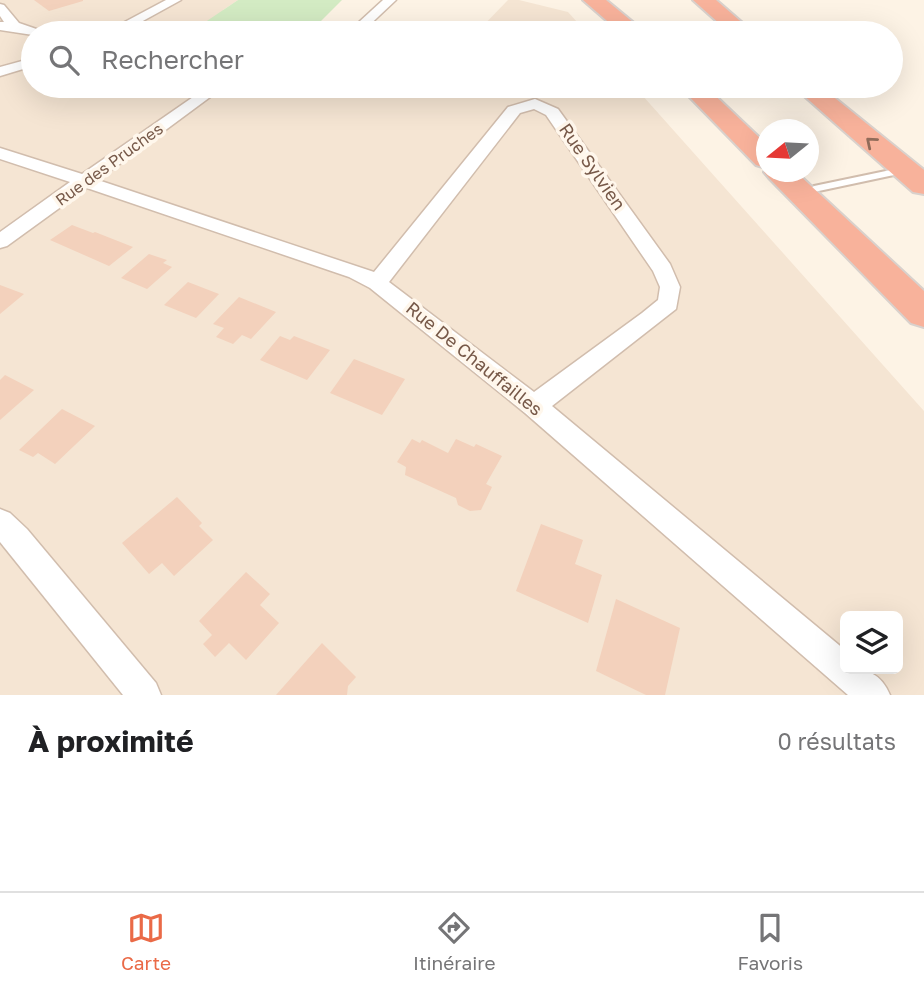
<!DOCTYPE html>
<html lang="fr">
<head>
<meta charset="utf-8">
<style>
	body { margin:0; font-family:"Golos Text",sans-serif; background:#f2f2f2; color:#202124 }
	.controls { position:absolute; right:21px; bottom:21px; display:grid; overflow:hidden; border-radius:10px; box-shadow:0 7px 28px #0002 }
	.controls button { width:63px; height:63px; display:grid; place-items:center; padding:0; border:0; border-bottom:2px solid #e0e0e0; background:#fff; color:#202124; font:35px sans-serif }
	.compass { position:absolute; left:756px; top:119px; width:63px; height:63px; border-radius:50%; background:#fff; box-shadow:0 7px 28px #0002; rotate:252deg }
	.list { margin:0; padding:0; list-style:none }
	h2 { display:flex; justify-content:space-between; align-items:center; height:91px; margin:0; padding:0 28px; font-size:30px }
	h2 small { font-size:23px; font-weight:400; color:#757577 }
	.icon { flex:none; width:38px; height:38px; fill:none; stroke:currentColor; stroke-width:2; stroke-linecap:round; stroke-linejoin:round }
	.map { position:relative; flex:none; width:924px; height:695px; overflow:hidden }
	.search { position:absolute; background:#fff; box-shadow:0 7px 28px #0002; left:21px; right:21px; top:21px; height:77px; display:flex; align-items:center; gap:18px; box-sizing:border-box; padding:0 24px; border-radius:38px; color:#757577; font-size:26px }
	.sheet { height:196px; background:#fff }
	nav { display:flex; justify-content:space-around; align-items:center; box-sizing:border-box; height:98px; border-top:2px solid #e0e0e0; background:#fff; font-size:19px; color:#757577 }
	nav a { display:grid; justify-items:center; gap:4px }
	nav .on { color:#ea6a47 }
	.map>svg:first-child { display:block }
</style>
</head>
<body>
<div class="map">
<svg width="924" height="695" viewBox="0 0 924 695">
	<rect width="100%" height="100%" fill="#fdf3e5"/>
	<!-- residential -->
	<g fill="#f5e5d3" fill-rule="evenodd">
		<path d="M0 0H238L223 10 318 27 314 33H33V86H634L924 411V695H0ZM845 616H898V669H845Z"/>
		<path d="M508 0H519L568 12 587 33H476Z"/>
	</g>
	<!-- green -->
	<path fill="#d3ebc3" d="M238 0H342L316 26 314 33H189Z"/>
	<!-- building -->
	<g fill="#f3d1bc">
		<path d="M34 0H83V1L49 11Z"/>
		<path d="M72 225 93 233 95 232 133 247 109 266 50 240Z"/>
		<path d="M149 254 167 260 163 263 172 267 147 289 121 278Z"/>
		<path d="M188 282 219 294 196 318 164 305Z"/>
		<path d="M0 285 24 294 0 314Z"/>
		<path d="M239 297 276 312 251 339 242 335 233 344 216 337 224 328 213 324Z"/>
		<path d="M280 336 290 340 294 336 330 350 307 380 260 360Z"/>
		<path d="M354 359 405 379 382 415 330 393Z"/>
		<path d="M5 375 34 390 0 420V380Z"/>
		<path d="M62 409 95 426 55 464 38 453 33 457 19 450Z"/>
		<path d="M412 439 420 443 422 440 448 453 456 439 474 447 476 444 502 456 486 484 492 487 481 510 470 511 458 505 456 498 405 475 406 467 397 462Z"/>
		<path d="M177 497 202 523 199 526 213 540 174 576 162 563 149 574 122 543Z"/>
		<path d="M541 524 583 540 575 564 602 575 588 623 516 591Z"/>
		<path d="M246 572 270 594 260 605 279 623 246 660 229 643 215 657 203 644 212 635 199 621Z"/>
		<path d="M616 599 680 628 665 695H646L596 671Z"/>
		<path d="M322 643 356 677 348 686 347 695H276Z"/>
	</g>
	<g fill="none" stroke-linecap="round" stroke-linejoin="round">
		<!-- lane casing -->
		<g stroke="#d1bdad" stroke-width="4">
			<path id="lane" d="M905 167 908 168V172L814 192 809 189 814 186Z"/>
		</g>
		<!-- street casing -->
		<g stroke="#d1bdad" stroke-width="3">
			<g id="street">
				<path d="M166 0H181L121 33H104Z"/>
				<path d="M383 0H396L361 33H347Z"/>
				<path d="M0 4 4 5 19 23 48 33 33 35 0 30V22H4L0 16Z"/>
				<path d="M33 58V66L0 76V67Z"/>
				<path d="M209 86H225L98 180 374 272 508 107 535 99 558 109 670 264 680 287 676 309 552 406 845 650V669C867 669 881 673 890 695H848L525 413 370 288 349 277 87 188 7 246 0 248V232L70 182 0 159V148L82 174ZM534 109 546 115 653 271 660 287 658 300 642 313 534 392 389 282 520 113Z"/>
				<path d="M0 509 10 513 27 529 156 683 161 695H123L0 542Z"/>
			</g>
		</g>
		<!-- highway casing -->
		<g stroke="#d9d1cc" stroke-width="4">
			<g id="highway">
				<path d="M583 0H606L646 33H621Z"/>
				<path d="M693 0H716L754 33H730Z"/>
				<path d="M679 86H705L766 144V168L756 165Z"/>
				<path d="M793 86H820L924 170V194L913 192Z"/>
				<path d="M766 169V172H796L924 291V327L911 323 769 178 764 172Z"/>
			</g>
		</g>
		<!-- lane -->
		<use href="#lane" fill="#fff" fill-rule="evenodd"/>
		<!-- street -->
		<use href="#street" fill="#fff" fill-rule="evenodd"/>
		<!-- highway -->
		<use href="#highway" fill="#f8b29b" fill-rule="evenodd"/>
	</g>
	<!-- one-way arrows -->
	<defs><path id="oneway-chevron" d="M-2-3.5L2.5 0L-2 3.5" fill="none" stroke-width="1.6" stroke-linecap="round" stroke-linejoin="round" transform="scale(1.75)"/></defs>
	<use stroke="#916b59" href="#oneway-chevron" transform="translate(871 142) rotate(-140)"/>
	<g text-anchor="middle" stroke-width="7" stroke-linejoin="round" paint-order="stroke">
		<!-- far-street labels -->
		<g font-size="16" fill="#775949" stroke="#fff7ec">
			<text transform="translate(109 164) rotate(-36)" y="6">Rue des Pruches</text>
		</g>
		<!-- street labels -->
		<g font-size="18" fill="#775949" stroke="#fff7ec">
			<text transform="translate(592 167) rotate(55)" y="6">Rue Sylvien</text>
			<text transform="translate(474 359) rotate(39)" y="6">Rue De Chauffailles</text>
		</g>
	</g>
</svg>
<div class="controls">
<button><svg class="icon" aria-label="layers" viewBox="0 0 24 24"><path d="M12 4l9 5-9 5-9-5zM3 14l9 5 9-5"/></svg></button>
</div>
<svg class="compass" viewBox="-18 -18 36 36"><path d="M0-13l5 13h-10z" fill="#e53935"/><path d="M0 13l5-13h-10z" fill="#757577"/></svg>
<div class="search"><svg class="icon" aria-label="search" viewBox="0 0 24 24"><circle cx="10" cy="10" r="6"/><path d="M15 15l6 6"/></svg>Rechercher</div>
</div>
<section class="sheet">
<h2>À proximité<small>0 résultats</small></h2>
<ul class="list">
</ul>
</section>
<nav>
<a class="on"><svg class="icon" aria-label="map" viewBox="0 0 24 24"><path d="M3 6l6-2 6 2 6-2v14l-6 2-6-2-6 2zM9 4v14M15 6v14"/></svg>Carte</a>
<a><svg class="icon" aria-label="directions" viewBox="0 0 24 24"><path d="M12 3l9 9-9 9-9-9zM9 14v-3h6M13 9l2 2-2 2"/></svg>Itinéraire</a>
<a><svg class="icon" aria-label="saved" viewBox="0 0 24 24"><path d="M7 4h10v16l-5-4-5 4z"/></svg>Favoris</a>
</nav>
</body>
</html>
